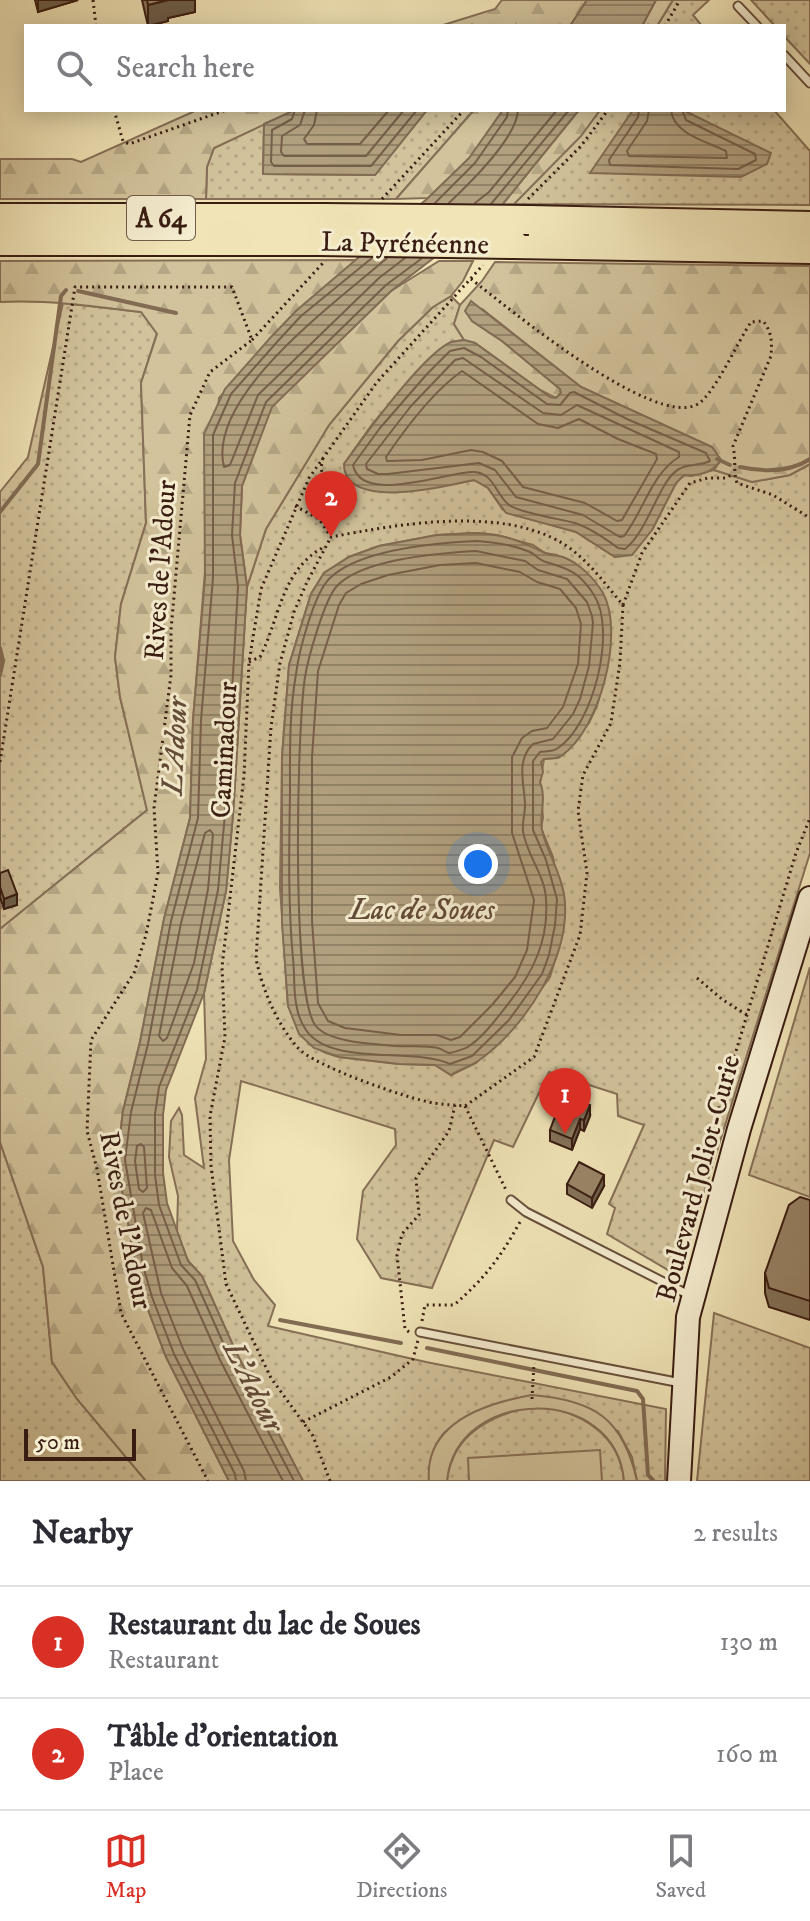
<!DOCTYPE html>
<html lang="en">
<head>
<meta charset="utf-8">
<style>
	body { margin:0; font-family:"IM FELL DW Pica",serif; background:#f2f2f3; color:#2b2b33 }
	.scale { position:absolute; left:24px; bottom:20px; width:112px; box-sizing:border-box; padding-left:8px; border:4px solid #391d12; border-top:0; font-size:22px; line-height:28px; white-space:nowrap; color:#391d12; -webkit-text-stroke:6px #f6eed1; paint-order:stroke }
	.you { position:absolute; left:478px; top:864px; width:28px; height:28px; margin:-20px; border:6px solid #fff; border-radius:50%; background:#1a73e8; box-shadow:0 0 0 12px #1a73e833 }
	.badge { display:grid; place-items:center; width:52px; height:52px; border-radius:50%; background:#d93025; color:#fff; font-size:26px; font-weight:700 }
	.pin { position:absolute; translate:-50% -66px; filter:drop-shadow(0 2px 4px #0008) }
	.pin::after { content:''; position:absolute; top:42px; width:28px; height:24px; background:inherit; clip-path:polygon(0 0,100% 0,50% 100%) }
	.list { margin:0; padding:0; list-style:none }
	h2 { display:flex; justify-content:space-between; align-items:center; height:104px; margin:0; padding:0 32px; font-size:34px }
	h2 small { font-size:26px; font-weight:400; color:#7c7c81 }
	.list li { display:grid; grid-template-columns:52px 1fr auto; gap:24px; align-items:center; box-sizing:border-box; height:112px; padding:0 32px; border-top:2px solid #e1e1e2 }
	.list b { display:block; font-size:30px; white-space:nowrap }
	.list p { margin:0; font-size:26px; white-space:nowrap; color:#7c7c81 }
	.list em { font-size:26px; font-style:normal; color:#7c7c81 }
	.icon { flex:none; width:44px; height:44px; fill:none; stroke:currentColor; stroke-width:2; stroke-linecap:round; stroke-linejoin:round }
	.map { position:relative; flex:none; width:810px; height:1481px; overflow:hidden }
	.search { position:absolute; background:#fff; box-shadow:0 4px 20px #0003; left:24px; right:24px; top:24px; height:88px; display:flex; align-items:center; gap:20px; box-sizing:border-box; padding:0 28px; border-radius:0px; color:#7c7c81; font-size:30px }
	.sheet { height:328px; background:#fff }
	nav { display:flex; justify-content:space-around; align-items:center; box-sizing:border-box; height:112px; border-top:2px solid #e1e1e2; background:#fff; font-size:22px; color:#7c7c81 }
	nav a { display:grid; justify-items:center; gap:4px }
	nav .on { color:#d93025 }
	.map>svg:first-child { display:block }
</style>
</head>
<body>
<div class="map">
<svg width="810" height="1481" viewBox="0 0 810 1481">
	<defs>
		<pattern id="grass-dots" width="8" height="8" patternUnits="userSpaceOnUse" patternTransform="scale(2)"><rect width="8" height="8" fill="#d2c39c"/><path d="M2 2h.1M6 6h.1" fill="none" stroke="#b5a785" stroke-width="1.8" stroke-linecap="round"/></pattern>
		<pattern id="forest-firs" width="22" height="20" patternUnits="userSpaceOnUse" patternTransform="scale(2)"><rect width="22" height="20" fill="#d2c39c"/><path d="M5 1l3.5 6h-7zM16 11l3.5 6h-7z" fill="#b5a785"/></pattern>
		<pattern id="water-rules" width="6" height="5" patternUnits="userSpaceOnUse" patternTransform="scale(2)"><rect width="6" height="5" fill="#b2a180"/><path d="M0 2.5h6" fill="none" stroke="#928367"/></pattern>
	</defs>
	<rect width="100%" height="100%" fill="#f1e5b8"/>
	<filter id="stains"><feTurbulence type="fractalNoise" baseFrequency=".0025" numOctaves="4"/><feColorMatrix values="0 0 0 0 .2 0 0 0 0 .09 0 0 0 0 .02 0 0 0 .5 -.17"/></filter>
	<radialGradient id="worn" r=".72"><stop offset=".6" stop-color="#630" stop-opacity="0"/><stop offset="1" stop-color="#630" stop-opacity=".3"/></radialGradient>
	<!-- grass -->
	<g fill="url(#grass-dots)" stroke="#867057" stroke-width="2" fill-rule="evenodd">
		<path d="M673 0H709L693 15 702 26H657Z"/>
		<path d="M751 0H810V64L784 36V26H775Z"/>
		<path d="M427 110H474L396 199H206L207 167 214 148 264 124 263 174 375 175Z"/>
		<path d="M600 110H774L810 151V205L514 204 580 136Z"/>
		<path d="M451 296 460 305 454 324 464 340 451 342 421 368 373 423 344 464 389 492 425 489 474 480 488 488 503 510 576 532 615 557 652 530 676 483 684 475 691 476 714 470 752 482 790 475 810 464V853L678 1276 607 1234 615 1208 609 1204 644 1125 618 1116 617 1094 549 1072 513 1147 494 1140 432 1288 381 1278 357 1239 363 1191 396 1145 395 1129 241 1081 229 1160 233 1241 254 1280 275 1305 268 1326 426 1362 666 1409 665 1481H637L632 1457 618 1431 532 1395C515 1402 455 1422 444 1433 433 1446 428 1465 429 1481H303L236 1352 202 1276 188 1261 177 1232 178 1196 169 1157 171 1121 179 1108 182 1115 184 1155 204 1168 195 1098 206 1059 204 993 226 891 233 815 247 587 266 529 329 425 398 341 433 307ZM475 533 497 535 533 545 545 553 557 555 603 594 610 616 607 669 597 706 589 723 564 754 558 758 544 759 540 782 543 818 541 828 553 857 563 926 556 957 550 977 515 1025 476 1063 451 1075 435 1065 399 1064 339 1057 326 1053 309 1044 288 1006 280 888 282 757 289 665 311 594 324 573 349 557 379 546 437 535Z"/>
		<path d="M63 303 141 312 157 333 141 383 146 523 121 604 115 657 120 697 147 810 0 929V492L28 457Z"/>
		<path d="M810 967V1197L749 1175Z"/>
		<path d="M0 1142 43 1267 52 1362 77 1399 146 1481H0Z"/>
		<path d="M714 1313 810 1348V1481H697Z"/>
		<path d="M537 1406C580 1411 620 1434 624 1481H447C452 1433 494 1413 537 1406Z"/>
	</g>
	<!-- forest -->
	<g fill="url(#forest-firs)" stroke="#867057" stroke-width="2">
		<path d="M502 0H587L570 26H440L495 9Z"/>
		<path d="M656 0H673L657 26H642Z"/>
		<path d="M197 110H295L214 148 207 167 206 199H0V159H72L81 162Z"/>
		<path d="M474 110H503L470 158 428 198 396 199Z"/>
		<path d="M579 110H600L581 136 514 204 502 205Z"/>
		<path d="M357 260 296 311 219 398 193 720 190 818 164 919 140 1042 123 1111 117 1161 136 1268 144 1299 166 1357 229 1481H146L77 1399 52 1362 43 1267 0 1142V929L147 810 120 697 115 657 121 604 146 523 141 383 157 334 141 312C94 306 48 300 0 302V261Z"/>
		<path d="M439 261H473L463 281 451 296 433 307 398 341 329 425 266 529 247 587 240 535 242 486 271 407 391 291Z"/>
		<path d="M495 262 810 266V464L790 475 752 482 714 470 721 460 712 447 581 387 482 309 472 321 502 341 560 389 561 393 556 398 540 390 475 343 464 340 454 324 460 305 482 281Z"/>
	</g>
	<!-- pitch -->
	<g fill="#d2c39c" stroke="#867057" stroke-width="2">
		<path d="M532 1395C594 1400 623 1418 637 1481H624C616 1383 456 1386 447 1481H429C424 1423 486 1403 532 1395Z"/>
		<path d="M600 1450 602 1481H469L468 1458Z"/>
	</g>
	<!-- water -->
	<g fill="url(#water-rules)" stroke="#826c54" stroke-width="2">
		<path d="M587 0H656L642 26H570Z"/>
		<path d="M295 110H427L375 175 263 174 264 124Z"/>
		<path d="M503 110H579L502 205 391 291 272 407 242 486 240 535 247 587 233 815 226 891 204 993 166 1090 163 1115V1173L167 1203 188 1261 202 1276 236 1352 303 1481H229L166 1357 144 1299 136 1268 117 1161 123 1111 140 1042 164 919 190 818 193 720 205 578 204 434 225 389 271 337 296 311 428 198 469 158Z"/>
		<path d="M633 110H683L771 153 767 164 741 177 590 173Z"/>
		<path d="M471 301 581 387 712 447 721 460C713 472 698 477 684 475L676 483 652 530 632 555 615 557 576 532 506 513 488 488 474 480C447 486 344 512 344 464 364 436 422 355 451 342L464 340 475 343 550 397 556 398 561 393 560 389 502 341 472 321 465 311Z"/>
		<path d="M475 533C504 534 520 541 545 553 551 556 557 555 563 557 579 563 594 578 603 593 625 633 600 730 561 756 556 759 550 758 544 759L541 762 543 772 540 782C547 798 539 815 542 830 547 852 560 871 564 894 573 955 526 1027 478 1061 470 1067 460 1069 451 1075L435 1065 399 1064 339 1057 314 1048 299 1034 288 1006 282 923V757L289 665 311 594 324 573 349 557 379 546 437 535Z"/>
	</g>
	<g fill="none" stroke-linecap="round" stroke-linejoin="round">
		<!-- shore -->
		<g stroke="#765f49" stroke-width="2">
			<path d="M295 110 292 119 272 130 271 162 274 166H371L417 110"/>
			<path d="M305 110 300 125 282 136 281 152 284 156H366L404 110"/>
			<path d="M317 110 314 125 304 139 307 144H360L389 110"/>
			<path d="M639 110 638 117 609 160 610 165 738 169 756 160 755 154 686 120 682 110"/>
			<path d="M649 110 647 121 627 151 629 156 727 158 726 151C708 142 673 134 671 110"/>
			<path d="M435 203 475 163 507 117 508 110"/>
			<path d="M449 203C469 184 517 138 518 110"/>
			<path d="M475 203 489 192 557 110"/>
			<path d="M491 204 569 110"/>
			<path d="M387 258C339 300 206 395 224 467L230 465 258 395 379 278 405 258"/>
			<path d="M464 348 481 357 547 404 560 405 570 393 574 392 627 419 706 453 710 461C700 466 686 464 679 469 659 480 649 530 625 549L618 548C606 539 590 528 575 523 560 519 520 513 509 505 496 495 494 473 474 472 448 471 361 506 353 465L380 428 427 374 450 351Z"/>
			<path d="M463 358 543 413 561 415 577 405 679 452V457C652 473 643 512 624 536L620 537 583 515 516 497 495 470 479 463 388 474H378L367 469 366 464 411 406 455 360Z"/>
			<path d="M462 371 538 424 558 428 579 419 618 439 656 454 657 459 622 520 617 521 585 503 523 487 502 461 483 452 471 450 422 460 387 461 386 457C405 429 435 390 462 371Z"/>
			<path d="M476 541C493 542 514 545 530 552 536 555 539 560 546 562 570 569 580 573 594 595 617 631 593 725 558 748 553 752 546 751 540 752L533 761V830L546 860 557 899 555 925 549 955 542 974 509 1020 472 1056 450 1064C414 1047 331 1067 306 1030 302 1024 298 1014 297 1008 293 993 295 975 293 959 288 904 289 850 290 795 290 755 289 714 296 674 299 651 314 593 330 578 360 549 436 543 476 541Z"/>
			<path d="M476 551 525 561 538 570 567 579 587 602 592 616 593 623 589 666 580 699 573 714 553 739 533 744C515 761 525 785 525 806 525 814 522 823 523 831 526 854 545 875 546 899 549 940 533 973 508 1004 497 1018 482 1039 466 1048 463 1049 453 1053 449 1053 445 1052 442 1049 438 1048 424 1045 409 1047 396 1046 375 1044 328 1043 315 1025 291 989 297 729 305 677 308 658 325 598 337 586 362 559 440 553 476 551Z"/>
			<path d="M476 563 520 572 537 582 560 589 576 608 581 624 578 664 563 707 547 728 532 731 522 738 512 757V833L534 900 527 950 515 977 492 1005 460 1037 451 1040 437 1035H401L345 1028 328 1021 318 1003 312 921V757L318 671 339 605 346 593 361 584 388 575 440 565Z"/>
			<path d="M210 830 213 834 208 889 194 963 167 1038 163 1041 159 1036 181 923 205 833Z"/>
			<path d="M141 1144 144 1147 147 1188 143 1192 139 1189 135 1161 137 1146Z"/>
			<path d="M236 1481 235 1474 174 1354 152 1297 143 1266 125 1160 131 1112 148 1044 171 921 198 818 201 720 213 578V435L231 394 277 342 301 316 372 258"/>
			<path d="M246 1481 244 1471 183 1349 161 1293 143 1213 146 1208 151 1210 172 1268 187 1286 220 1360 283 1481"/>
			<path d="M294 1481 229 1356 195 1280 181 1265 159 1205 155 1175V1114L159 1087 197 990 218 890 225 814 238 587 232 535 235 483 266 402 386 285 421 259"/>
		</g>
		<!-- stream -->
		<g stroke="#826c54" stroke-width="4">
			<path d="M78 291 176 313"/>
			<path d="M717 459 730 465"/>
			<path d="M740 467C764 472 789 473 810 459"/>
			<path d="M0 512 38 464 61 296 66 290"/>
			<path d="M0 648 3 661 0 675"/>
			<path d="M0 907V908"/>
			<path d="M280 1320 401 1343"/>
			<path d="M427 1348 637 1391 643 1399 648 1475 653 1480"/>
		</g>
		<!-- service casing -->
		<g stroke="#674f3c" stroke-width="11">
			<g id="service">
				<path d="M738 6 757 26"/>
				<path d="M784 55 810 83"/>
				<path d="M511 1200 526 1212 691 1296"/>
				<path d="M420 1332 681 1383"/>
			</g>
		</g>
		<!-- secondary casing -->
		<g stroke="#391d12" stroke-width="26">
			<path id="secondary" d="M679 1481 688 1317 739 1129 810 898"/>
		</g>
		<!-- motorway casing -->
		<g stroke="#391d12" stroke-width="32">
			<g id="motorway">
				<path d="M0 218H323"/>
				<path d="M529 220 810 226"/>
				<path d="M0 241H319"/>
				<path d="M513 244 810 249"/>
			</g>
		</g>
		<!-- path -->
		<g stroke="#391d12" stroke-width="3" stroke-dasharray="2 4" stroke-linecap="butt">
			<path d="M93 0 96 26"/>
			<path d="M665 26 680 0"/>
			<path d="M114 110 123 141 129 144 226 110"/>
			<path d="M382 199 464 110"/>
			<path d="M528 199 581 146 608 110"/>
			<path d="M471 279C507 307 655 430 698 404 715 393 737 343 751 322L763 321C772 332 772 342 771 356L733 446C736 459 733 470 737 483L773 495 810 518"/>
			<path d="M252 340 323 263"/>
			<path d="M295 506 319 519 331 537C399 524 500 506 562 543 587 558 605 584 623 605L620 662 611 723 583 775 578 811 587 873 580 935 534 1057 465 1106C455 1105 445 1105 434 1103 408 1099 314 1066 298 1048 276 1023 263 990 256 959L271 727 280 663 294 612 307 582 331 537"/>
			<path d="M319 519 325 485 321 468 323 457"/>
			<path d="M623 605 642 553 690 483 708 478H727L732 474"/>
			<path d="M249 662 260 657C280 618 281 570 324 547"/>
			<path d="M0 762 75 287H232L252 340 210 372 190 415 171 630V675L154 808 158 873 146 935 134 973 91 1040 87 1131 97 1169 121 1313 208 1481"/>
			<path d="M697 978 723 1000 747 1015"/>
			<path d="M465 1106 507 1192"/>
			<path d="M714 1150 707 1147 796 853 810 818"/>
			<path d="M422 1321 425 1305H454C485 1278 500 1258 520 1222"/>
			<path d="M409 1332 405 1329 397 1255 402 1234 419 1215 416 1178 449 1131 455 1105"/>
			<path d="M532 1399 534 1363"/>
			<path d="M303 1422 391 1377 413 1359 418 1340"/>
			<path d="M330 1481 313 1436 271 1378 226 1284 211 1166 210 1116 225 1037 222 967 244 776 249 662 261 589 309 478 377 382 483 265"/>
		</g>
		<!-- service -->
		<use href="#service" stroke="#f6eed1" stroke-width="7"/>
		<!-- secondary -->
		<use href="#secondary" stroke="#f6eed1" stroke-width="22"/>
		<!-- motorway -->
		<use href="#motorway" stroke="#f1e5b8" stroke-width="28"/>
		<!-- motorway-bridge casing -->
		<g stroke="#391d12" stroke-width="32" stroke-linecap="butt">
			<g id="motorway-bridge">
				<path d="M323 218 529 220"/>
				<path d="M319 241 513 244"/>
			</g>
		</g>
		<!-- motorway-bridge -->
		<use href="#motorway-bridge" stroke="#f1e5b8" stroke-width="28"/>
	</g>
	<!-- wall -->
	<g fill="#847259" stroke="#391d12" stroke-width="2">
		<path d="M35 0H78L38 12Z"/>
		<path d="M142 0H195V12L168 18V21L148 26Z"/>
		<path d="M0 873 17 905 4 909 0 897Z"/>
		<path d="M590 1116 584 1131 580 1129 572 1150 550 1141V1130Z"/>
		<path d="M567 1184 604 1186 592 1208 567 1194Z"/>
		<path d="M810 1200V1320L769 1307 765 1293V1273Z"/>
	</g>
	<!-- shaded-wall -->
	<g fill="#6b5d49" stroke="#391d12" stroke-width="2">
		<path d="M38 0H78L38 12Z"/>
		<path d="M168 0H195V12L168 18V21L148 26V5Z"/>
		<path d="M17 894V905L4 909V899Z"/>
		<path d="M590 1105V1116L584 1131V1120Z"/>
		<path d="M580 1119V1129L572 1150V1139Z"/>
		<path d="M604 1175V1186L592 1208V1198Z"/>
	</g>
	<!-- building -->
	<g fill="#998568" stroke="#391d12" stroke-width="2">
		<path d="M147 0H168L148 5Z"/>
		<path d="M8 870 17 894 4 899 0 887V873Z"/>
		<path d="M563 1095 590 1105 584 1120 580 1119 572 1139 550 1130Z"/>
		<path d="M579 1162 604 1175 592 1198 567 1184Z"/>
		<path d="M800 1197 810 1200V1301L769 1288 765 1273 789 1205Z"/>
	</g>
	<g text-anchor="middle" stroke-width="6" stroke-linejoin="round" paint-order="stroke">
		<!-- shield labels -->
		<rect fill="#f6eed1" stroke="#725c4b" stroke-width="2" x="127" y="196" width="68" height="44" rx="6"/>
		<g font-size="26" font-weight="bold" fill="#391d12">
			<text x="161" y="227">A 64</text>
		</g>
		<!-- street labels -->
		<g font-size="28" fill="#391d12" stroke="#f6eed1">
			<text transform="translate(405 242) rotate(1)" y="10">La Pyrénéenne</text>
			<text transform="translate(159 570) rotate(-86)" y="10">Rives de l'Adour</text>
			<text transform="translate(223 750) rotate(-87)" y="10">Caminadour</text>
			<text transform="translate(697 1178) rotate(-75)" y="10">Boulevard Joliot-Curie</text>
			<text transform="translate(127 1220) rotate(79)" y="10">Rives de l'Adour</text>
		</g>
		<!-- water labels -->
		<g font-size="30" font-style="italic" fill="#634b38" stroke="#f6eed1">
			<text transform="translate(174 746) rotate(-87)" y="10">L'Adour</text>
			<text x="422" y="919">Lac de Soues</text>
			<text transform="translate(254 1386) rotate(63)" y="10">L'Adour</text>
		</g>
	</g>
	<rect width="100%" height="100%" filter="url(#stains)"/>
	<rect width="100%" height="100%" fill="url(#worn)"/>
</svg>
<div class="scale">50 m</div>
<div class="you"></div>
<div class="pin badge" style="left:565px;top:1134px">1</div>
<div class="pin badge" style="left:331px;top:537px">2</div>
<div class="search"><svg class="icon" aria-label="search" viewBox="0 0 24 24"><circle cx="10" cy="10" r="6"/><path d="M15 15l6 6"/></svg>Search here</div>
</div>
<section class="sheet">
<h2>Nearby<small>2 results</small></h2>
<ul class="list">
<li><span class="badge">1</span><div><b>Restaurant du lac de Soues</b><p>Restaurant</p></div><em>130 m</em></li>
<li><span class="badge">2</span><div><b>Tâble d'orientation</b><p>Place</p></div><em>160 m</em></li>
</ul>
</section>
<nav>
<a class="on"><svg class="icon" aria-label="map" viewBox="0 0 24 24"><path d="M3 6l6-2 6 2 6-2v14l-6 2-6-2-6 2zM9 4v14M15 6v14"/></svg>Map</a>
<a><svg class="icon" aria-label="directions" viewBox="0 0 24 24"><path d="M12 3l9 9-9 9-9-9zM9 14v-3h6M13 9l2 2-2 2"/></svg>Directions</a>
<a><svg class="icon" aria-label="saved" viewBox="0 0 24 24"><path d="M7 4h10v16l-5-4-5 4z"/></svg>Saved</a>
</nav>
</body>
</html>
